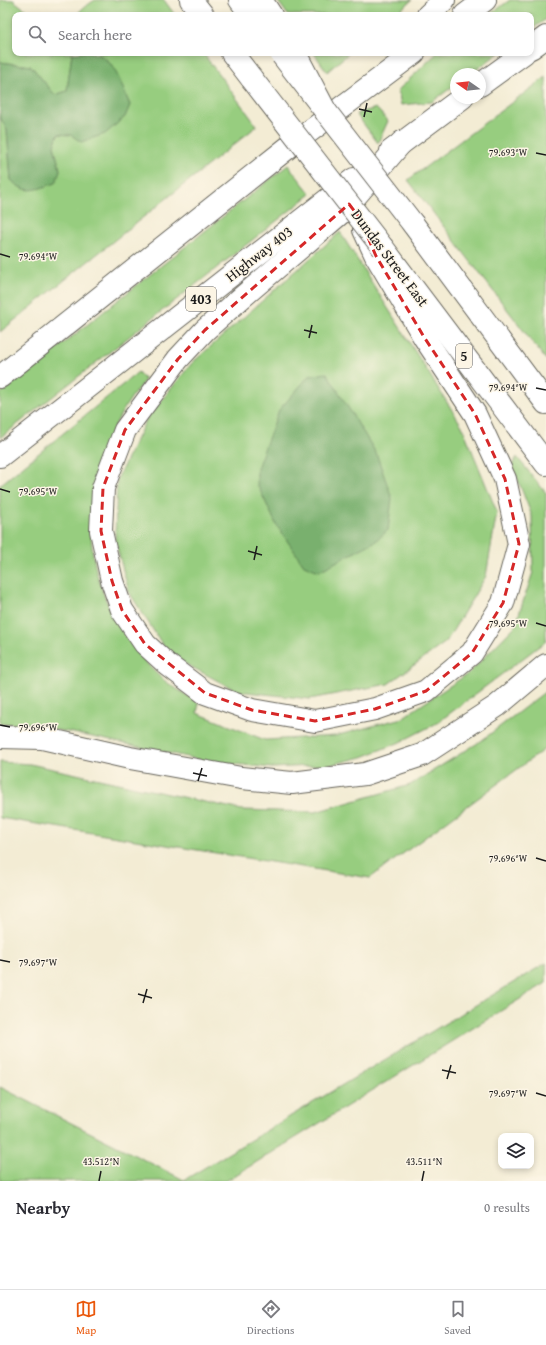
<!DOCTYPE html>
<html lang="en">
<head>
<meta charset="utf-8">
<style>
	body { margin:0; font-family:"Gentium Book Plus",serif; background:#f7f7f7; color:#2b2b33 }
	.controls { position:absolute; right:12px; bottom:12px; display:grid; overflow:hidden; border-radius:8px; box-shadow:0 2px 6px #0003 }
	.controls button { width:36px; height:36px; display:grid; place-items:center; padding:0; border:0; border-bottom:1px solid #e1e1e2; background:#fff; color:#2b2b33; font:20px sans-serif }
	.compass { position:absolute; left:450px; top:68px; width:36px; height:36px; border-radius:50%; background:#fff; box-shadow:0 2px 6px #0003; rotate:284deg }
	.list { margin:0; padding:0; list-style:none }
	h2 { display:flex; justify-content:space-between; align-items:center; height:52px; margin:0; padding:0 16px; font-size:17px }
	h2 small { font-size:13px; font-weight:400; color:#7c7c81 }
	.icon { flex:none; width:22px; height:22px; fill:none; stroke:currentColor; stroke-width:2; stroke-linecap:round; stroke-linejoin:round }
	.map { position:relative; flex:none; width:546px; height:1181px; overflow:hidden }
	.search { position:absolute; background:#fff; box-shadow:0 2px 6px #0003; left:12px; right:12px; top:12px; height:44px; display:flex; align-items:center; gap:10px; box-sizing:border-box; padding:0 14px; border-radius:8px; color:#7c7c81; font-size:15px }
	.sheet { height:108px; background:#fff }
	nav { display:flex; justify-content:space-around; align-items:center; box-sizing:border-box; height:56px; border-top:1px solid #e1e1e2; background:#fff; font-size:11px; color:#7c7c81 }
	nav a { display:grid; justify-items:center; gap:2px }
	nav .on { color:#ea580c }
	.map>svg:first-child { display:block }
</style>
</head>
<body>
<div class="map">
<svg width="546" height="1181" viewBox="0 0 546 1181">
	<rect width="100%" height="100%" fill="#fcf5e5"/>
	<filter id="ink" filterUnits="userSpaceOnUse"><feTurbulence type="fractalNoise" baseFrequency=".025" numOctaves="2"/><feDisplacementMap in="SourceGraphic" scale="8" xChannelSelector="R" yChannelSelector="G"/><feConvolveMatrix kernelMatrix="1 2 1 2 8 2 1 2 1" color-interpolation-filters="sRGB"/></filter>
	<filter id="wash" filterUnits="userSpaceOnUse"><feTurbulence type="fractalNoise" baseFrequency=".012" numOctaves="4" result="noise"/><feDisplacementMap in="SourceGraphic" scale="16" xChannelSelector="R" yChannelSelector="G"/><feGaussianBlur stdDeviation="0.9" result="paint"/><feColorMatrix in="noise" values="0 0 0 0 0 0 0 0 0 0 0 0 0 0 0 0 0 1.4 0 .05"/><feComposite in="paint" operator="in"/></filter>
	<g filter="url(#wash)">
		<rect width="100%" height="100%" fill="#f3ecd4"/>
		<!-- green -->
		<g fill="#97cd7f" stroke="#5a744e">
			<path d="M0 0H13L33 15H15V53H72L67 91 55 95 31 66 0 62Z"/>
			<path d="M95 0H164L175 15H76L83 8Z"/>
			<path d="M277 0H412L395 15H288Z"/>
			<path d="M510 0H546V19L531 30V15H489Z"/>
			<path d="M96 53H203L257 126 0 332V117L7 130 11 180 60 170 54 146 58 134 71 135 130 105 114 70 107 60Z"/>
			<path d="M314 53H349L327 72Z"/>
			<path d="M437 53H499L470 74H456V84L432 102 401 105 398 90Z"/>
			<path d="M546 77V360L408 180Z"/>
			<path d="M376 108 388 121 378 143 356 114Z"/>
			<path d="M288 165 311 194 0 438V394Z"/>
			<path d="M340 232 462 426 497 512 486 576 446 642 388 684 310 699 237 691 169 655 129 592 115 540 117 479 147 418 192 363Z"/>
			<path d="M138 372 145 380C126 402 113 426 103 454 75 537 96 614 159 676 170 686 186 694 199 703L197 713 265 740 335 736 402 718 469 673 515 626 533 572 532 516 512 465 517 457 546 493V641L437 723 398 743 362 757 330 765 272 768 206 761 69 732 15 724H0V485Z"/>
			<path d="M546 691V748L370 878 0 818V762L30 764 242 810 315 812 410 785 481 741Z"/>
			<path d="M546 963V983L226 1181H0V1087L184 1180Z"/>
		</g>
		<!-- forest -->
		<g fill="#79b06e" stroke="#4a6645">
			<path d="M72 53C79 53 90 51 97 54 116 61 122 88 130 105L125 117 105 134 81 142 71 135 58 134 54 146 60 170 56 183C36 189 27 196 11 180L7 130 0 117V62L31 66 55 95 67 91Z"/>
			<path d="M327 373 376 453 392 498 388 530 376 541 319 571 304 565 277 526 257 484V468L279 410 309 376Z"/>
		</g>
	</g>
	<g filter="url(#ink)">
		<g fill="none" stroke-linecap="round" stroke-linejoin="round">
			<!-- primary casing -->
			<g stroke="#67655c" stroke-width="24">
				<g id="primary">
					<path d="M191 0 203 15"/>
					<path d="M240 0 251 15"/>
					<path d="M232 53 252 79"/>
					<path d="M413 224 546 403"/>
					<path d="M383 248 546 464"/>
				</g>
			</g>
			<!-- motorway casing -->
			<g stroke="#67655c" stroke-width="24">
				<g id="motorway">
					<path d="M261 0 271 15"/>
					<path d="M428 15 444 0"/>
					<path d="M465 15 485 0"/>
					<path d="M531 48 546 37"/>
					<path d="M480 85 524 53"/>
					<path d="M391 151 462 98"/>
					<path d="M364 230 376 256 424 337 475 414 505 479 519 544 503 603 472 653 426 691 375 709 315 721 252 710 205 693 168 665 145 644 122 610 112 581 101 531 103 488 125 430 178 359 205 330 240 299 342 212 402 142"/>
					<path d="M0 377 290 146 414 53"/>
					<path d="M0 456 354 179"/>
					<path d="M0 737 42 738 130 758 241 778 292 783 365 774 422 755 497 706 546 665"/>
				</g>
			</g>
			<!-- primary -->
			<use href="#primary" stroke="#fff" stroke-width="22"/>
			<!-- motorway -->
			<use href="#motorway" stroke="#fff" stroke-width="22"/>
			<!-- primary-bridge casing -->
			<g stroke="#67655c" stroke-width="24" stroke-linecap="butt">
				<g id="primary-bridge">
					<path d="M282 55 413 224"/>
					<path d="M252 79 383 248"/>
				</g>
			</g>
			<!-- motorway-bridge casing -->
			<g stroke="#67655c" stroke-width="24" stroke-linecap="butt">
				<path id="motorway-bridge" d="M295 53 327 114"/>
			</g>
			<!-- primary-bridge -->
			<use href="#primary-bridge" stroke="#fff" stroke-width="22"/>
			<!-- motorway-bridge -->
			<use href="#motorway-bridge" stroke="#fff" stroke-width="22"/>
		</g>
	</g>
	<!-- marked area -->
	<path fill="none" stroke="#d62828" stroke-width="3" stroke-dasharray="8 5" stroke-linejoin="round" d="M349 204 359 217 376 256 424 337 475 414 505 479 519 544 503 603 472 653 426 691 375 709 315 721 252 710 205 693 145 644 122 610 112 581 101 531 103 488 125 430 178 359 205 330Z"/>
	<!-- ticks -->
	<path fill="none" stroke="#1c1c1c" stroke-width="1.5" d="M359 109 372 112M364 117 367 103M536 153 546 155M0 254 10 257M304 330 317 333M309 338 312 325M536 388 546 390M0 489 10 492M248 551 262 555M254 560 257 546M536 623 546 626M0 725 10 727M193 773 207 776M198 781 202 768M536 858 546 861M0 960 10 962M138 994 152 998M143 1003 147 989M442 1070 456 1073M447 1079 451 1065M536 1093 546 1096M99 1181 101 1171M422 1181 424 1171"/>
	<g text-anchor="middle" stroke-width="3" stroke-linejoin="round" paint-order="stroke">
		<!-- shield labels -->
		<g fill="#fcf5e5" stroke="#5f5d58" stroke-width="1">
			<rect x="186" y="287" width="30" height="24" rx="3"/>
			<rect x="456" y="344" width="16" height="24" rx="3"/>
		</g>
		<g font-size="14" font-weight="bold" fill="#1c1c1c">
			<text x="201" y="304">403</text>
			<text x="464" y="361">5</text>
		</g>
		<!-- street labels -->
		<g font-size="15" fill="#1c1c1c" stroke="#fcf5e5">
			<text transform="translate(259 254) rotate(-38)" y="5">Highway 403</text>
			<text transform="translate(390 258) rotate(53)" y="5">Dundas Street East</text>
		</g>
	</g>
	<g font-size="10" text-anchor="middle" fill="#1c1c1c" stroke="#fcf5e5" stroke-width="3" stroke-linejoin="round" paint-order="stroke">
		<text x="508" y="156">79.693°W</text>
		<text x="38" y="260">79.694°W</text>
		<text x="508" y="391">79.694°W</text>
		<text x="38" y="495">79.695°W</text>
		<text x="508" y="627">79.695°W</text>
		<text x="38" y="731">79.696°W</text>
		<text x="508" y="862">79.696°W</text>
		<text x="38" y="966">79.697°W</text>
		<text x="508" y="1097">79.697°W</text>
		<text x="101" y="1165">43.512°N</text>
		<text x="424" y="1165">43.511°N</text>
	</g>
</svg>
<div class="controls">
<button><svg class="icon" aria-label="layers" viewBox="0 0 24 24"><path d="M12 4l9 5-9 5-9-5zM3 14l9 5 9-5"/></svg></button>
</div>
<svg class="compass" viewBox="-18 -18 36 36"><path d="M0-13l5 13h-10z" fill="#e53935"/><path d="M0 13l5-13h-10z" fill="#7c7c81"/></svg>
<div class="search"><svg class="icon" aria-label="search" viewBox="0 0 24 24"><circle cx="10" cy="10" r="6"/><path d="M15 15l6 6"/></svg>Search here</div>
</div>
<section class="sheet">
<h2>Nearby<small>0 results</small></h2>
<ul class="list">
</ul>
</section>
<nav>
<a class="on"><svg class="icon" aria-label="map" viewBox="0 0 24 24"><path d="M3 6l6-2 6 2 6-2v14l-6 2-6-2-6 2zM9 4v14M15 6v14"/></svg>Map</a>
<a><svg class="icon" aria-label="directions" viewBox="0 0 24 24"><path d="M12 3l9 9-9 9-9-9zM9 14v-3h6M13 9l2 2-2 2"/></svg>Directions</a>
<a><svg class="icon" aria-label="saved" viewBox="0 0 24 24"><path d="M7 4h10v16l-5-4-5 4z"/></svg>Saved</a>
</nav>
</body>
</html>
